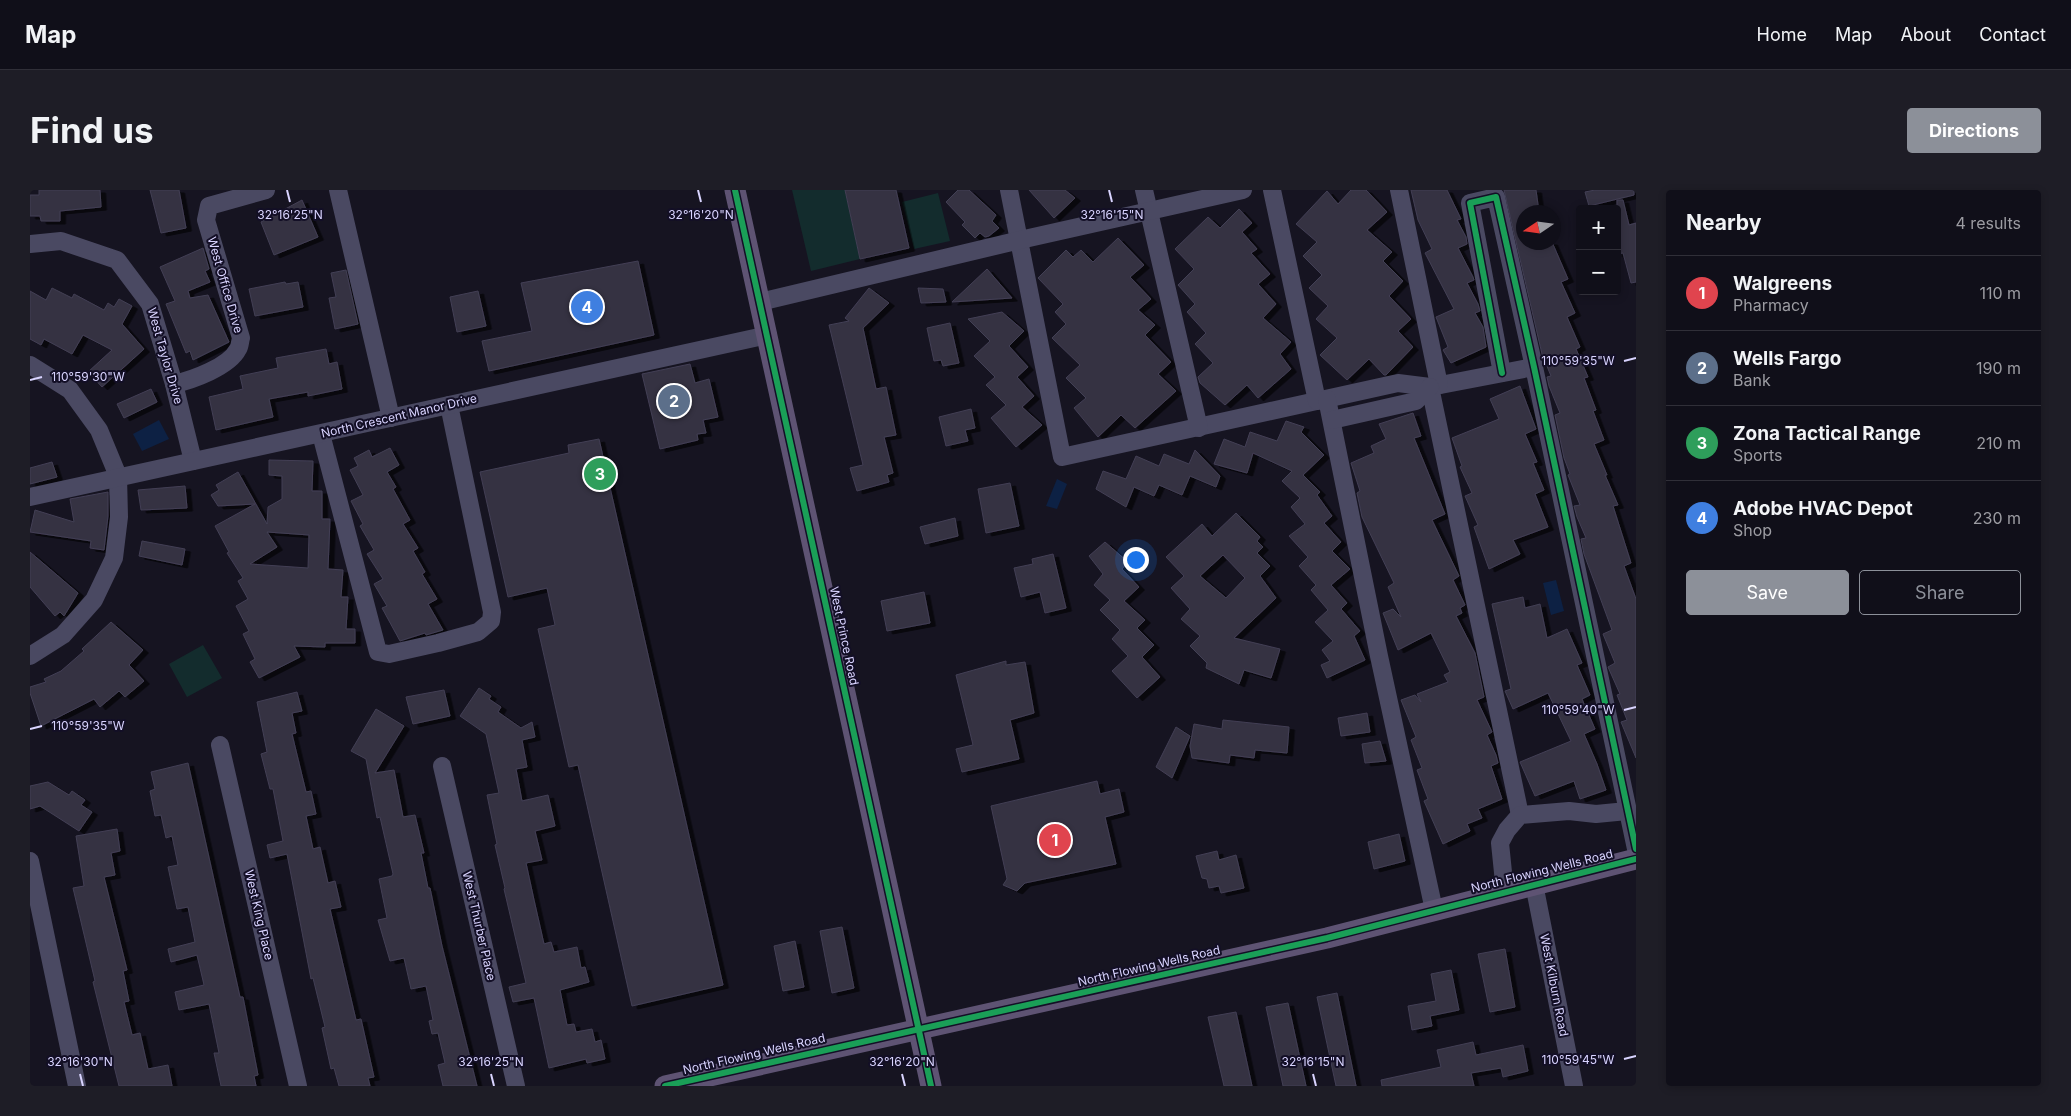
<!DOCTYPE html>
<html lang="en">
<head>
<meta charset="utf-8">
<style>
	body { margin:0; font-family:Inter,sans-serif; background:#1e1d26; color:#f1f3f6 }
	.controls { position:absolute; right:15px; top:15px; display:grid; overflow:hidden; border-radius:5px; box-shadow:0 2px 8px #0003 }
	.controls button { width:45px; height:45px; display:grid; place-items:center; padding:0; border:0; border-bottom:1px solid #302f38; background:#100f19; color:#f1f3f6; font:25px sans-serif }
	.compass { position:absolute; left:1486px; top:15px; width:45px; height:45px; border-radius:50%; background:#100f19; box-shadow:0 2px 8px #0003; rotate:257deg }
	.you { position:absolute; left:1105px; top:369px; width:18px; height:18px; margin:-12px; border:4px solid #fff; border-radius:50%; background:#1a73e8; box-shadow:0 0 0 8px #1a73e833 }
	.badge { display:grid; place-items:center; width:32px; height:32px; border-radius:50%; background:#8c9099; color:#fff; font-size:16px; font-weight:700 }
	.pin { position:absolute; translate:-50% -50%; border:2px solid #fff; box-shadow:0 1px 5px #0006 }
	.list { margin:0; padding:0; list-style:none }
	h2 { display:flex; justify-content:space-between; align-items:center; height:65px; margin:0; padding:0 20px; font-size:21px }
	h2 small { font-size:16px; font-weight:400; color:#9c9ca2 }
	.list li { display:grid; grid-template-columns:32px 1fr auto; gap:15px; align-items:center; box-sizing:border-box; height:75px; padding:0 20px; border-top:1px solid #302f38 }
	.list b { display:block; font-size:19px; white-space:nowrap }
	.list p { margin:0; font-size:16px; white-space:nowrap; color:#9c9ca2 }
	.list em { font-size:16px; font-style:normal; color:#9c9ca2 }
	.actions { display:flex; gap:10px; padding:15px 20px }
	.actions a { flex:1; padding:11px 0; border:1px solid #8c9099; border-radius:5px; text-align:center; font-size:18px; color:#8c9099 }
	.actions .main { background:#8c9099; color:#fff }
	.map { position:relative; flex:none; width:1606px; height:896px; overflow:hidden; border-radius:5px }
	header { display:flex; align-items:center; gap:30px; box-sizing:border-box; height:70px; padding:0 25px; background:#100f19; border-bottom:1px solid #302f38 }
	header strong { font-size:24px }
	nav { display:flex; gap:28px; margin-inline-start:auto; font-size:18px }
	.intro { display:flex; align-items:center; justify-content:space-between; box-sizing:border-box; height:120px; padding:0 30px }
	h1 { margin:0; font-size:35px }
	.button { padding:12px 22px; border-radius:5px; background:#8c9099; color:#fff; font-size:18px; font-weight:700 }
	main { display:flex; gap:30px; padding:0 30px }
	aside { flex:1; background:#100f19; border-radius:5px; box-shadow:0 2px 8px #0003 }
	.map>svg:first-child { display:block }
</style>
</head>
<body>
<header>
<strong>Map</strong>
<nav><a>Home</a><a>Map</a><a>About</a><a>Contact</a></nav>
</header>
<div class="intro"><h1>Find us</h1><a class="button">Directions</a></div>
<main>
<div class="map">
<svg width="1606" height="896" viewBox="0 0 1606 896">
	<defs>
		<filter id="shadow"><feDropShadow dx="5.5" dy="3" stdDeviation="0" flood-color="#0009"/></filter>
	</defs>
	<rect width="100%" height="100%" fill="#161421"/>
	<!-- green -->
	<g fill="#132c2d">
		<path d="M762 0H815L830 69 781 81Z"/>
		<path d="M908 3 920 51 884 59 872 12Z"/>
		<path d="M173 455 192 488 157 507 139 474Z"/>
	</g>
	<!-- water -->
	<g fill="#0d2144">
		<path d="M129 230 139 249 112 261 103 244Z"/>
		<path d="M1027 289 1037 294 1027 319 1016 316Z"/>
		<path d="M1526 390 1534 421 1521 425 1513 393Z"/>
	</g>
	<!-- building -->
	<g fill="#343243" stroke="#433f54" fill-rule="evenodd" filter="url(#shadow)">
		<path d="M9 0H70L71 17 30 21V31H11L10 26H0V5H9Z"/>
		<path d="M120 0H149L156 38 131 43Z"/>
		<path d="M815 0H866L879 58 830 69Z"/>
		<path d="M928 0H939L966 25 962 31 969 38 959 46 955 47 950 43 945 48 932 35 935 32 916 12Z"/>
		<path d="M999 0H1035L1045 8 1024 28Z"/>
		<path d="M1321 0H1336L1357 22 1337 40 1362 62 1353 71 1373 91 1359 106 1381 129 1368 141 1383 157 1356 185H1354L1339 169 1317 190 1290 165 1307 148 1286 129 1298 116 1279 98 1292 85 1273 66 1287 52 1266 34 1297 1 1308 14Z"/>
		<path d="M1381 0H1417L1431 29 1427 30 1436 47 1437 54 1428 58 1443 87 1444 90 1437 93 1448 114 1450 121 1445 123 1453 137 1456 157 1421 173 1413 160 1418 157 1406 127 1424 119 1395 63 1402 59 1388 30Z"/>
		<path d="M1474 0H1506L1509 22H1494V52H1522L1538 89 1531 92 1545 123 1537 127 1550 157 1546 159 1558 187 1554 188 1566 220 1563 221 1574 250 1564 254 1577 285H1575L1588 315 1583 316 1601 373 1594 376 1606 409V568L1591 532 1597 530 1587 505 1590 504 1578 477 1585 473 1573 444 1582 440 1554 364 1551 349 1556 348 1547 327 1544 316 1550 315 1538 285 1540 284 1534 268 1525 225 1530 223 1519 196 1517 187 1521 186 1512 164Z"/>
		<path d="M1565 0H1604V5L1559 16 1555 2Z"/>
		<path d="M272 10 288 47 244 65 231 32Z"/>
		<path d="M1587 10H1593L1599 35 1606 33V92L1601 93 1593 63 1587 64Z"/>
		<path d="M1209 19 1222 33 1212 42 1227 59 1221 63 1240 84 1228 94 1246 114 1233 128 1261 152 1250 164 1261 179 1228 208 1217 195 1195 215 1170 193 1168 187 1183 173 1165 154 1176 143 1157 122 1165 114 1148 95 1164 79 1145 59 1178 27 1190 38Z"/>
		<path d="M1088 48 1114 75 1100 87 1121 109 1108 120 1125 135 1115 145 1141 172 1128 184 1146 201 1105 238 1091 225 1068 247 1044 218 1056 208 1036 188 1050 175 1022 148 1036 134 1025 122 1033 114 1008 88 1036 60 1043 67 1051 60 1063 72Z"/>
		<path d="M173 58 179 79 175 81 180 92 158 101 160 108 178 105 199 152 163 170 160 161 156 163 136 114 145 111 130 77Z"/>
		<path d="M608 71 624 145 459 181 452 151 502 141 491 93Z"/>
		<path d="M957 79 982 108 922 112Z"/>
		<path d="M316 80 328 134 305 139 299 108 306 107 301 83Z"/>
		<path d="M255 92 256 94 268 92 273 117 225 126 219 99Z"/>
		<path d="M22 98 42 108 44 104 74 120 78 113 84 117 89 109 102 116 92 134 114 159 72 197 58 182 82 160 53 145 42 164 14 149 11 155 0 149V101L16 110Z"/>
		<path d="M839 98 859 113 833 138 846 199 856 197 866 245 854 247 863 283 857 285 859 292 827 301 820 278 833 275 799 135 819 131 815 128Z"/>
		<path d="M888 98 913 99 916 112 891 113Z"/>
		<path d="M448 101 456 136 427 142 420 107Z"/>
		<path d="M972 122 994 141 979 156 998 177 987 187 1004 206 992 217 1012 235 986 257 961 228 976 215 956 195 965 187 944 166 960 151 938 129Z"/>
		<path d="M920 133 929 173 913 176 911 170 904 171 897 138Z"/>
		<path d="M296 159 299 174 307 172 312 199 278 206V202L239 209 243 227 186 240 179 207 213 199 210 186 248 178 246 168Z"/>
		<path d="M660 174 665 193 679 189 688 227 673 230 676 243 667 244 668 250 630 259 612 184Z"/>
		<path d="M1490 196 1506 239 1495 244 1507 272 1503 273 1514 300 1505 304 1518 337 1483 350 1490 364 1459 379 1444 337 1448 335 1435 306 1442 303 1430 277 1432 276 1422 248 1469 229 1460 209Z"/>
		<path d="M121 199 127 212 94 228 87 214Z"/>
		<path d="M941 219 945 238 935 240 938 251 916 256 909 227Z"/>
		<path d="M1383 223 1391 246 1384 248 1415 324 1402 330 1429 386 1423 390 1435 415 1430 418 1432 423 1426 426 1445 463 1454 507 1447 510 1462 542 1457 545 1466 565 1468 573 1461 576 1472 609 1448 619 1452 628 1437 634 1440 641 1413 654 1394 611 1398 609 1387 580 1392 578 1381 550 1386 547 1371 510 1385 505 1391 512 1387 504 1418 492 1414 485 1420 482 1401 443 1368 460 1353 423 1363 419 1371 427 1358 397 1364 393 1332 327 1327 303 1330 301 1321 273 1344 263 1341 256 1356 249 1349 234Z"/>
		<path d="M1256 231 1274 237 1271 242 1294 265 1273 285 1290 302 1287 305 1302 326 1294 333 1311 352 1302 361 1320 379 1301 395 1317 413 1311 419 1330 441 1324 446 1335 470 1297 488 1291 475 1300 471 1292 460 1303 451 1285 432 1298 420 1281 400 1286 395 1269 376 1278 367 1259 346 1275 334 1261 317 1270 308 1252 291 1262 281 1223 263 1217 283 1184 274 1194 249 1215 257 1220 242 1247 251Z"/>
		<path d="M569 249 693 795 602 816 548 575 539 577 508 439 525 435 517 398 478 407 450 282 539 263 538 255Z"/>
		<path d="M360 258 369 275 357 282 366 297 363 299 380 330 373 334 388 358 383 361 395 382 392 384 407 409 398 414 413 440 396 445 395 443 370 451 352 418 357 416 344 394 353 389 337 364 344 360 330 336 333 334 321 311 333 305 320 280 328 276 324 268 339 260 342 267Z"/>
		<path d="M1165 260 1190 286 1186 297 1160 286 1152 305 1129 295 1124 306 1104 297 1096 317 1066 299 1073 281 1096 289 1106 266 1129 276 1134 264 1159 274Z"/>
		<path d="M239 270 283 271 282 301H292V329H300L298 379 313 380 311 407H318L316 439H325V453H295V457L264 456 270 467 229 488 220 472 225 469 213 444 219 441 206 416 218 409 208 391 213 388 197 363 199 362 185 336 225 314 188 316 181 305 189 300 186 295 208 282 237 334 238 317 252 309V286L239 285ZM237 342 279 345 278 378 220 374 247 357Z"/>
		<path d="M22 272 27 287 0 294V278Z"/>
		<path d="M980 293 989 336 956 343 948 299Z"/>
		<path d="M155 296 157 318 111 320 108 300Z"/>
		<path d="M78 302V326L74 360 60 358 61 351 0 342 5 320 44 332 40 309Z"/>
		<path d="M1206 323 1230 347 1227 351 1233 357 1227 363 1240 376 1230 386 1246 408 1204 448 1250 459 1241 488 1214 480 1209 494 1176 478 1177 473 1160 456 1170 446 1151 429 1160 419 1141 398 1154 386 1136 367 1172 334 1182 346ZM1193 365 1215 388 1196 408 1170 386Z"/>
		<path d="M925 328 928 346 895 354 890 337Z"/>
		<path d="M112 351 155 359 152 375 109 366Z"/>
		<path d="M1075 352 1098 372 1092 379 1109 397 1094 411 1115 430 1107 438 1124 455 1112 467 1130 487 1107 508 1082 481 1098 466 1082 449 1090 440 1070 420 1080 410 1064 395 1073 384 1059 366Z"/>
		<path d="M0 362 48 403 34 426 30 422 25 426 0 397Z"/>
		<path d="M1023 364 1036 418 1015 423 1010 402 991 407 984 378 1003 374 1002 369Z"/>
		<path d="M894 402 900 433 857 441 851 411Z"/>
		<path d="M1493 407 1495 418 1510 414 1517 448 1537 439 1552 473 1547 475 1560 505 1552 509 1565 539 1554 544 1567 574 1576 600 1550 609 1544 591 1505 606 1490 572 1541 551 1518 503 1483 519 1475 501 1481 499 1462 414Z"/>
		<path d="M81 432 113 460 99 475 114 491 95 507 89 501 70 517 64 509 11 536 0 503V497L16 492 14 489 31 481 54 461 52 459Z"/>
		<path d="M976 471V475L995 472 1004 523 980 530 989 569 932 582 926 559 943 555 926 485Z"/>
		<path d="M449 498 461 506 459 509 471 517 468 522 491 538 502 532 505 547 492 550 497 577 486 579 492 611 518 605 525 636 505 641 512 670 496 673 504 710 514 754 521 752 524 762 547 757 551 778 555 777 559 792 530 800 537 835 544 834 546 842 562 839 565 852 571 850 575 869 557 873 556 869 519 878 504 808 483 812 479 797 496 793 474 699 475 698 465 655 467 654 457 605 469 603 456 544 430 526Z"/>
		<path d="M414 500 420 526 383 534 376 507Z"/>
		<path d="M267 502 272 521 262 523 266 543 262 544 276 602 281 601 286 624 276 626 283 659 290 657 298 693 305 691 311 717 300 719 326 830 331 829 344 887 338 888 340 896H309L304 878 301 879 292 838 295 837 283 788 281 789 257 664 240 668 237 655 253 651 243 599H240L231 564 237 562 227 512Z"/>
		<path d="M346 519 374 536 345 583 364 580 373 627 385 625 394 663H391L398 698H400L412 756 447 896H413L408 875 415 873 408 843 402 844 399 831 403 830 396 796 381 799 374 768 360 771 348 730 357 728 349 689 362 686 363 684 350 627 347 628 336 569 321 561Z"/>
		<path d="M1337 523 1340 542 1311 546 1308 528Z"/>
		<path d="M1193 530 1259 537 1257 563 1225 560 1224 568 1200 565 1199 573 1162 568 1160 556 1164 534 1192 539Z"/>
		<path d="M1146 537 1160 546 1142 588 1126 577Z"/>
		<path d="M1350 551 1356 571 1335 573 1332 554Z"/>
		<path d="M158 573 210 807H213L228 885 224 886 226 896H191L184 863H189L179 814 149 820 145 802 174 795 167 765 141 772 138 759 165 752 158 717 147 719 138 677 148 675 142 646 136 648 131 625 125 626 120 601 125 599 121 582Z"/>
		<path d="M1067 591 1070 604 1089 599 1094 622 1075 627 1086 674 995 693 987 701 973 695 977 689 961 616Z"/>
		<path d="M18 592 39 605 42 601 55 610 51 615 62 622 49 641 10 616 0 619V596Z"/>
		<path d="M87 639 90 661 81 663 85 685 74 687 97 780 93 781 99 811 94 812 102 845 110 843 118 879 138 875 142 896H89L63 792 65 791 43 698 54 696 46 646Z"/>
		<path d="M1369 644 1375 671 1344 679 1338 652Z"/>
		<path d="M1187 661 1189 670 1206 665 1214 698 1191 703 1189 696 1179 698 1177 689 1172 688 1166 666Z"/>
		<path d="M812 737 824 798 802 803 790 741Z"/>
		<path d="M765 751 774 797 753 801 744 756Z"/>
		<path d="M1475 759 1485 817 1460 822 1448 764Z"/>
		<path d="M1421 780 1429 820 1400 826 1402 836 1382 840 1378 816 1406 811 1401 784Z"/>
		<path d="M1307 803 1326 896H1306L1287 807Z"/>
		<path d="M1258 813 1276 896H1253L1236 817Z"/>
		<path d="M1206 822 1222 896H1194L1178 827Z"/>
		<path d="M1443 852 1446 865 1493 855 1498 881 1473 887 1471 878 1441 883 1444 896H1352L1351 890 1411 877 1407 860Z"/>
	</g>
	<g fill="none" stroke-linecap="round" stroke-linejoin="round">
		<!-- minor -->
		<g stroke="#4a4962" stroke-width="18">
			<path d="M308 0 361 228"/>
			<path d="M979 0 1032 267 1368 193 1400 197 1504 177"/>
			<path d="M1114 0 1169 238"/>
			<path d="M1242 0 1287 211"/>
			<path d="M1369 0 1409 195"/>
			<path d="M0 54 31 51 87 70 120 114 144 194 163 271"/>
			<path d="M730 112 990 50 1213 0"/>
			<path d="M0 175 40 200 69 240 88 286 89 327 84 368 64 410 33 445 0 466"/>
			<path d="M1472 183 1440 13 1466 7 1504 177 1606 659"/>
			<path d="M144 194C162 190 199 177 208 159 210 156 210 151 211 148L176 30 179 16 236 0"/>
			<path d="M1400 197 1490 625"/>
			<path d="M1297 209 1349 466 1404 720"/>
			<path d="M1302 230 1386 211 1400 197"/>
			<path d="M291 244 348 462 359 464 408 453 448 442 461 431 462 422 419 215"/>
			<path d="M0 307 738 145"/>
			<path d="M190 555 268 896"/>
			<path d="M412 576 486 896"/>
			<path d="M0 671 47 896"/>
			<path d="M1504 694 1544 896"/>
			<path d="M1475 702 1470 653 1477 640 1490 625 1539 621 1566 624 1597 621"/>
		</g>
		<!-- major -->
		<g stroke="#5e5373" stroke-width="21">
			<path d="M705 0 901 896"/>
			<path d="M635 896 1297 748 1606 669"/>
		</g>
		<!-- cycleway casing -->
		<g stroke="#130f26" stroke-width="9">
			<g id="cycleway">
				<path d="M705 0 901 896"/>
				<path d="M1472 183 1440 13 1466 7 1504 177 1606 659"/>
				<path d="M635 896 1297 748 1606 669"/>
			</g>
		</g>
		<!-- cycleway -->
		<use href="#cycleway" stroke="#1a9f57" stroke-width="6"/>
	</g>
	<!-- ticks -->
	<path fill="none" stroke="#d9d4ff" stroke-width="2" d="M257 0 260 12M668 0 671 12M1079 0 1082 12M1594 171 1606 168M0 190 12 187M1594 520 1606 517M0 539 12 536M1594 869 1606 866M50 884 53 896M461 884 464 896M872 884 875 896M1283 884 1286 896"/>
	<g text-anchor="middle" stroke-width="4" stroke-linejoin="round" paint-order="stroke">
		<!-- street labels -->
		<g font-size="12" fill="#d9d4ff" stroke="#130f26">
			<text transform="translate(195 95) rotate(74)" y="4">West Office Drive</text>
			<text transform="translate(135 166) rotate(74)" y="4">West Taylor Drive</text>
			<text transform="translate(369 226) rotate(-13)" y="4">North Crescent Manor Drive</text>
			<text transform="translate(814 446) rotate(78)" y="4">West Prince Road</text>
			<text transform="translate(1512 681) rotate(-14)" y="4">North Flowing Wells Road</text>
			<text transform="translate(229 725) rotate(77)" y="4">West King Place</text>
			<text transform="translate(449 736) rotate(77)" y="4">West Thurber Place</text>
			<text transform="translate(1119 776) rotate(-13)" y="4">North Flowing Wells Road</text>
			<text transform="translate(1524 795) rotate(79)" y="4">West Kilburn Road</text>
			<text transform="translate(724 864) rotate(-13)" y="4">North Flowing Wells Road</text>
		</g>
	</g>
	<g font-size="12" text-anchor="middle" fill="#d9d4ff" stroke="#130f26" stroke-width="4" stroke-linejoin="round" paint-order="stroke">
		<text x="260" y="29">32°16'25"N</text>
		<text x="671" y="29">32°16'20"N</text>
		<text x="1082" y="29">32°16'15"N</text>
		<text x="1548" y="175">110°59'35"W</text>
		<text x="58" y="191">110°59'30"W</text>
		<text x="1548" y="524">110°59'40"W</text>
		<text x="58" y="540">110°59'35"W</text>
		<text x="1548" y="874">110°59'45"W</text>
		<text x="50" y="876">32°16'30"N</text>
		<text x="461" y="876">32°16'25"N</text>
		<text x="872" y="876">32°16'20"N</text>
		<text x="1283" y="876">32°16'15"N</text>
	</g>
</svg>
<div class="controls">
<button>+</button>
<button>−</button>
</div>
<svg class="compass" viewBox="-18 -18 36 36"><path d="M0-13l5 13h-10z" fill="#e53935"/><path d="M0 13l5-13h-10z" fill="#9c9ca2"/></svg>
<div class="you"></div>
<div class="pin badge" style="left:1025px;top:650px;background:#e0444e">1</div>
<div class="pin badge" style="left:644px;top:211px;background:#5c6f8a">2</div>
<div class="pin badge" style="left:570px;top:284px;background:#2e9e5b">3</div>
<div class="pin badge" style="left:557px;top:117px;background:#3f7fe0">4</div>
</div>
<aside>
<h2>Nearby<small>4 results</small></h2>
<ul class="list">
<li><span class="badge" style="background:#e0444e">1</span><div><b>Walgreens</b><p>Pharmacy</p></div><em>110 m</em></li>
<li><span class="badge" style="background:#5c6f8a">2</span><div><b>Wells Fargo</b><p>Bank</p></div><em>190 m</em></li>
<li><span class="badge" style="background:#2e9e5b">3</span><div><b>Zona Tactical Range</b><p>Sports</p></div><em>210 m</em></li>
<li><span class="badge" style="background:#3f7fe0">4</span><div><b>Adobe HVAC Depot</b><p>Shop</p></div><em>230 m</em></li>
</ul>
<div class="actions"><a class="main">Save</a><a>Share</a></div>
</aside>
</main>
</body>
</html>
